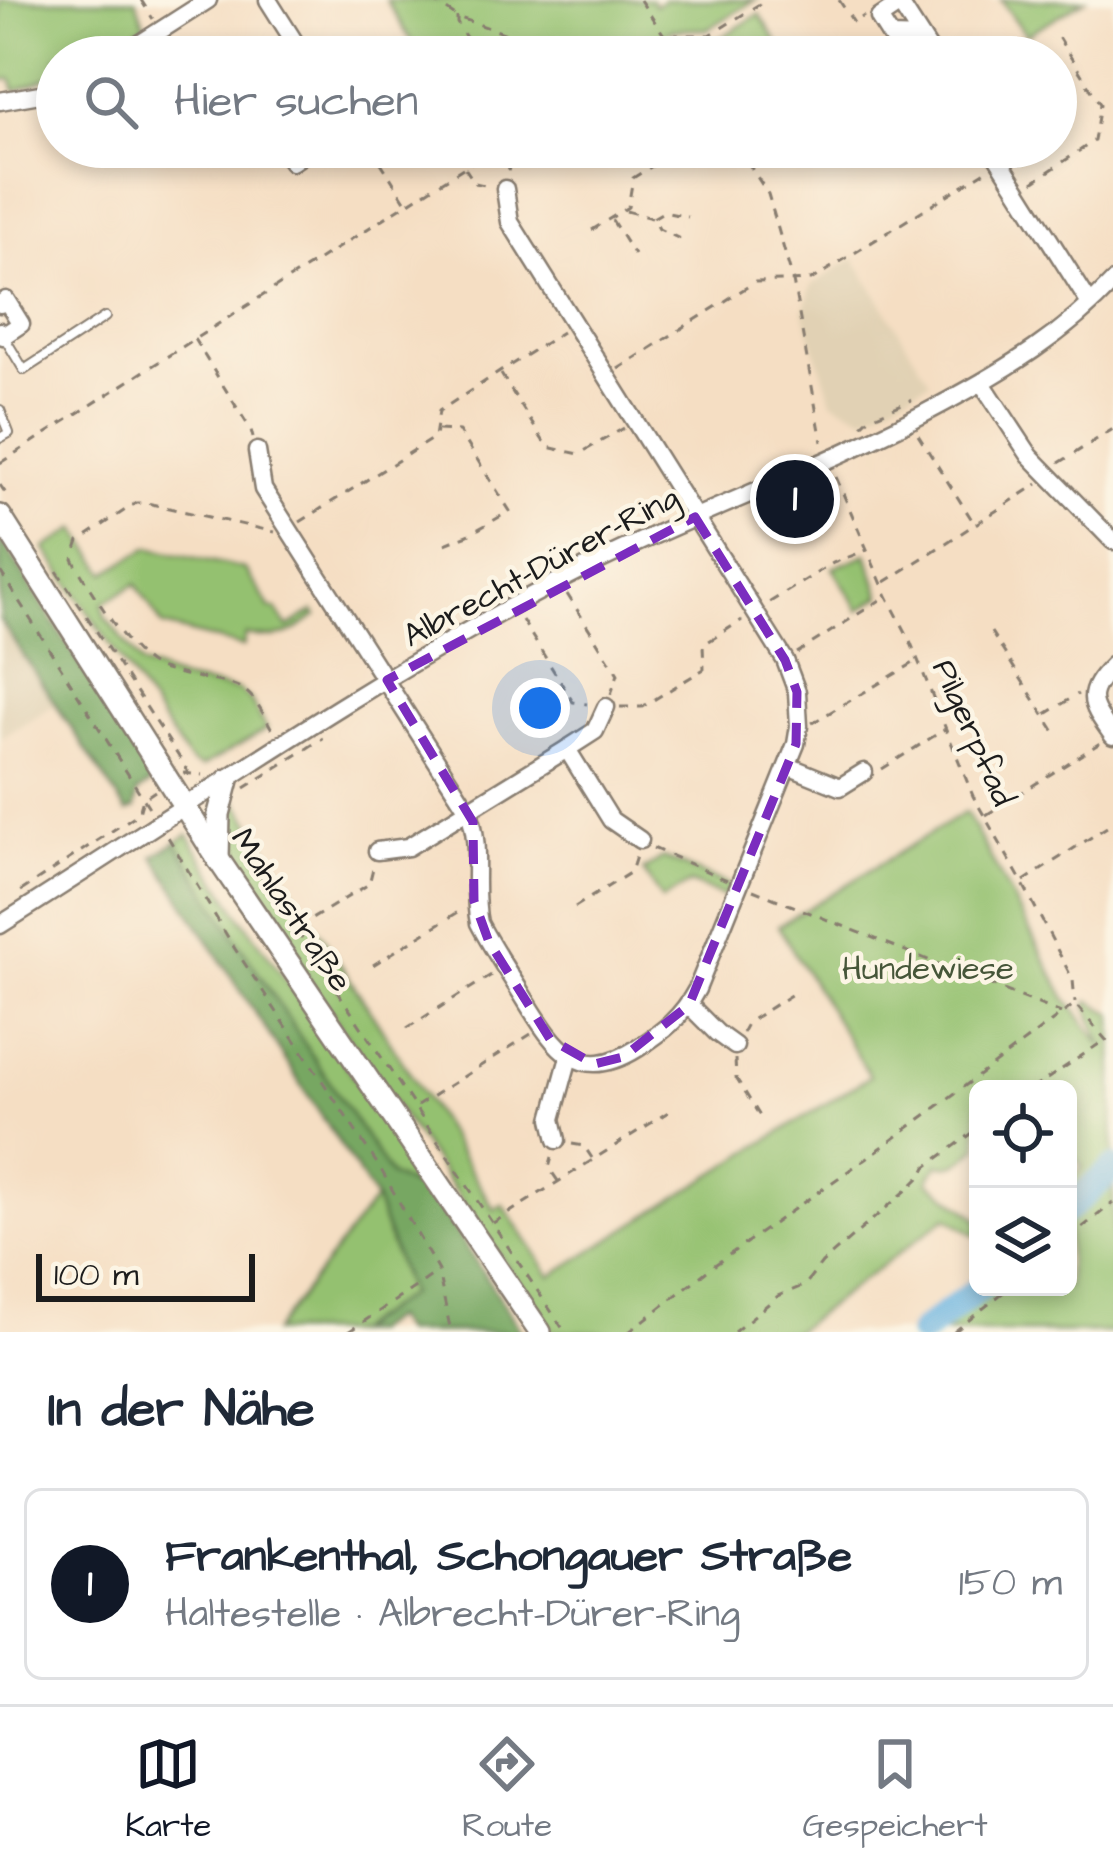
<!DOCTYPE html>
<html lang="de">
<head>
<meta charset="utf-8">
<style>
	body { margin:0; font-family:"Architects Daughter",sans-serif; background:#f6f6f7; color:#1f2937 }
	.controls { position:absolute; right:36px; bottom:36px; display:grid; overflow:hidden; border-radius:18px; box-shadow:0 6px 18px #0003 }
	.controls button { width:108px; height:108px; display:grid; place-items:center; padding:0; border:0; border-bottom:3px solid #e0e1e3; background:#fff; color:#1f2937; font:60px sans-serif }
	.scale { position:absolute; left:36px; bottom:30px; width:219px; box-sizing:border-box; padding-left:12px; border:6px solid #1c1c1c; border-top:0; font-size:33px; line-height:42px; white-space:nowrap; color:#1c1c1c; -webkit-text-stroke:9px #fcf5e5; paint-order:stroke }
	.you { position:absolute; left:540px; top:708px; width:42px; height:42px; margin:-30px; border:9px solid #fff; border-radius:50%; background:#1a73e8; box-shadow:0 0 0 18px #1a73e833 }
	.badge { display:grid; place-items:center; width:78px; height:78px; border-radius:50%; background:#111827; color:#fff; font-size:39px; font-weight:700 }
	.pin { position:absolute; translate:-50% -50%; border:6px solid #fff; box-shadow:0 3px 12px #0006 }
	.list { margin:0; padding:0; list-style:none }
	h2 { display:flex; justify-content:space-between; align-items:center; height:156px; margin:0; padding:0 48px; font-size:51px }
	h2 small { font-size:39px; font-weight:400; color:#747a83 }
	.list li { display:grid; grid-template-columns:78px 1fr auto; gap:36px; align-items:center; box-sizing:border-box; height:192px; margin:0 24px 24px; padding:0 24px; border:3px solid #e0e1e3; border-radius:18px }
	.list b { display:block; font-size:45px; white-space:nowrap }
	.list p { margin:0; font-size:39px; white-space:nowrap; color:#747a83 }
	.list em { font-size:39px; font-style:normal; color:#747a83 }
	.icon { flex:none; width:66px; height:66px; fill:none; stroke:currentColor; stroke-width:2; stroke-linecap:round; stroke-linejoin:round }
	.map { position:relative; flex:none; width:1113px; height:1332px; overflow:hidden }
	.search { position:absolute; background:#fff; box-shadow:0 6px 18px #0003; left:36px; right:36px; top:36px; height:132px; display:flex; align-items:center; gap:30px; box-sizing:border-box; padding:0 42px; border-radius:66px; color:#747a83; font-size:45px }
	.sheet { height:372px; background:#fff }
	nav { display:flex; justify-content:space-around; align-items:center; box-sizing:border-box; height:168px; border-top:3px solid #e0e1e3; background:#fff; font-size:33px; color:#747a83 }
	nav a { display:grid; justify-items:center; gap:6px }
	nav .on { color:#111827 }
	.map>svg:first-child { display:block }
</style>
</head>
<body>
<div class="map">
<svg width="1113" height="1332" viewBox="0 0 1113 1332">
	<rect width="100%" height="100%" fill="#fcf5e5"/>
	<filter id="ink" filterUnits="userSpaceOnUse"><feTurbulence type="fractalNoise" baseFrequency=".00833" numOctaves="2"/><feDisplacementMap in="SourceGraphic" scale="24" xChannelSelector="R" yChannelSelector="G"/><feConvolveMatrix kernelMatrix="1 2 1 2 8 2 1 2 1" color-interpolation-filters="sRGB"/></filter>
	<filter id="wash" filterUnits="userSpaceOnUse"><feTurbulence type="fractalNoise" baseFrequency=".004" numOctaves="4" result="noise"/><feDisplacementMap in="SourceGraphic" scale="48" xChannelSelector="R" yChannelSelector="G"/><feGaussianBlur stdDeviation="2.7" result="paint"/><feColorMatrix in="noise" values="0 0 0 0 0 0 0 0 0 0 0 0 0 0 0 0 0 1.4 0 .05"/><feComposite in="paint" operator="in"/></filter>
	<g filter="url(#wash)">
		<rect width="100%" height="100%" fill="#f5dec3"/>
		<!-- built -->
		<g fill="#e1d1b4">
			<path d="M854 258 930 381 865 417 832 401 803 312 812 285Z"/>
			<path d="M0 620 54 705 0 739Z"/>
		</g>
		<!-- green -->
		<g fill="#94c170" stroke="#586e46" stroke-width="3">
			<path d="M0 0H136L145 26 92 57H57V74L15 91 12 79 0 80Z"/>
			<path d="M386 0H651L655 5 664 0H755L708 29 671 30 628 57H421Z"/>
			<path d="M1001 0H1085L1026 35Z"/>
			<path d="M759 14 786 57H690Z"/>
			<path d="M77 529 106 573 149 547 245 569 271 609H276L288 627 314 611 317 616C288 635 281 642 246 635L243 647 163 626 136 584 103 603 104 615 142 665 182 680 238 690 250 700 267 729 202 767 194 765 187 758 45 548Z"/>
			<path d="M867 554 881 596 859 610 833 568Z"/>
			<path d="M237 801C322 938 411 1071 494 1209L503 1205 551 1276 870 1076 778 926 966 812 1065 997 1103 1046 1087 1006 1090 1001 1113 1014V1332H910L978 1281V1287H1068V1181L1083 1167 1068 1150V1089H978V1147C965 1159 956 1169 938 1164L928 1181 978 1218V1237L947 1217 793 1332H553L312 986 230 841V817Z"/>
			<path d="M188 835 237 911 343 1060 431 1194 391 1177 240 945 176 842Z"/>
			<path d="M663 858 730 885 725 897 690 883 662 900 643 871Z"/>
			<path d="M375 1199 409 1295 353 1332H273Z"/>
		</g>
		<!-- forest -->
		<g fill="#77a762" stroke="#4a623f" stroke-width="3">
			<path d="M0 537 154 781 137 793 135 809 127 812 0 620Z"/>
			<path d="M176 842 240 945 391 1176 431 1194 522 1332H402L392 1318 371 1332H353L409 1294 375 1199 154 856Z"/>
		</g>
		<g fill="none" stroke-linecap="round" stroke-linejoin="round">
			<!-- river -->
			<g stroke="#69b3e1" stroke-width="27">
				<path d="M1068 1209 1113 1169"/>
				<path d="M922 1332 981 1287"/>
			</g>
		</g>
	</g>
	<g filter="url(#ink)">
		<g fill="none" stroke-linecap="round" stroke-linejoin="round">
			<!-- service casing -->
			<g stroke="#887d70" stroke-width="12">
				<g id="service">
					<path d="M4 337 24 370 105 317"/>
					<path d="M0 410 9 433 0 438"/>
				</g>
			</g>
			<!-- minor casing -->
			<g stroke="#887d70" stroke-width="21">
				<g id="minor">
					<path d="M268 0 304 57"/>
					<path d="M922 38 891 37 879 18 900 4 934 57"/>
					<path d="M119 57 208 0"/>
					<path d="M0 101 57 91"/>
					<path d="M291 147 287 155 292 162 314 147"/>
					<path d="M991 147 1090 304"/>
					<path d="M0 304 6 300 21 324 3 336 0 331"/>
					<path d="M982 383 1030 456 1113 541"/>
					<path d="M257 451 263 489 468 810C483 846 471 886 479 923 492 948 508 972 523 996 553 1044 576 1087 638 1048 664 1031 682 1017 697 989L796 744 799 726 797 692 785 660 510 222 505 189"/>
					<path d="M1113 665C1082 696 1091 704 1113 736"/>
					<path d="M567 749 611 820 640 840"/>
					<path d="M788 766 840 787 864 772"/>
					<path d="M377 851 408 847 567 749 595 731 606 707"/>
					<path d="M0 925C184 809 364 683 557 582 683 516 819 471 944 403 1006 370 1066 333 1113 282"/>
					<path d="M689 1005 717 1033 735 1046"/>
					<path d="M557 1140 552 1119 569 1057"/>
				</g>
			</g>
			<!-- tertiary casing -->
			<g stroke="#887d70" stroke-width="26">
				<g id="tertiary">
					<path d="M0 516 218 859 540 1332"/>
					<path d="M218 859 219 814 228 780"/>
				</g>
			</g>
			<!-- path -->
			<g stroke="#887d70" stroke-width="3" stroke-dasharray="9 9" stroke-linecap="butt">
				<path d="M141 0 153 19"/>
				<path d="M432 0 457 17 571 56H640"/>
				<path d="M640 0 679 57"/>
				<path d="M839 0 854 23 864 16"/>
				<path d="M457 17V23L478 57"/>
				<path d="M640 56 672 35H710L766 0"/>
				<path d="M371 147 406 202"/>
				<path d="M501 147 510 161 508 172"/>
				<path d="M738 147 768 194 793 281 822 442"/>
				<path d="M465 168 475 183 489 186"/>
				<path d="M1033 182 1094 141 1100 104 1058 37"/>
				<path d="M626 211 652 218"/>
				<path d="M612 220 634 255"/>
				<path d="M592 230 628 207 633 178 673 153 675 147"/>
				<path d="M680 239 659 229 653 218 663 212 688 217"/>
				<path d="M194 339 251 430 253 438"/>
				<path d="M618 369 755 282 811 280 989 169"/>
				<path d="M501 374 547 447 579 454 624 428"/>
				<path d="M862 425 869 418 912 400"/>
				<path d="M438 430 459 431 510 511 468 535 440 546"/>
				<path d="M918 435 974 523"/>
				<path d="M0 463 496 147"/>
				<path d="M1059 463 1113 429"/>
				<path d="M836 477 887 596 909 638 973 796 1022 882 1073 980 1075 1002"/>
				<path d="M0 485 9 498"/>
				<path d="M765 505 806 488"/>
				<path d="M300 522 435 437 439 411 562 332"/>
				<path d="M0 571 150 809"/>
				<path d="M57 571 185 766 191 780"/>
				<path d="M885 582 1038 484"/>
				<path d="M567 594 618 674 611 694"/>
				<path d="M770 602 833 563 867 550"/>
				<path d="M522 620 573 702 587 704"/>
				<path d="M991 632 1057 735"/>
				<path d="M797 653 885 597"/>
				<path d="M620 707H642L704 669 703 645 742 620"/>
				<path d="M1046 714 1078 694"/>
				<path d="M812 723 917 661"/>
				<path d="M272 729C264 716 257 699 244 690 227 679 175 677 152 665 130 654 85 583 73 559L79 541 136 503H147L275 532"/>
				<path d="M882 769 945 729"/>
				<path d="M183 773 203 775"/>
				<path d="M245 788 323 738"/>
				<path d="M986 815 1100 743"/>
				<path d="M168 837 235 949 380 1168 438 1271 451 1332"/>
				<path d="M237 841 565 1332"/>
				<path d="M653 848 727 880"/>
				<path d="M1024 881 1113 823"/>
				<path d="M753 890 1061 1013"/>
				<path d="M21 891 139 813 143 799 155 791"/>
				<path d="M575 907 631 872 637 853"/>
				<path d="M297 928 369 884 374 864"/>
				<path d="M373 965 463 909"/>
				<path d="M407 1028 493 974"/>
				<path d="M742 1033 748 1022 797 991"/>
				<path d="M735 1059 736 1078 763 1121"/>
				<path d="M1032 1089 1105 1040"/>
				<path d="M417 1106 531 1034"/>
				<path d="M572 1144 584 1146 592 1158"/>
				<path d="M552 1157 549 1168 558 1181"/>
				<path d="M493 1223 673 1109"/>
				<path d="M1068 1239 1113 1203"/>
				<path d="M348 1332 436 1273"/>
				<path d="M629 1332 716 1264 888 1143 1075 1004 1106 1040 1113 1044"/>
				<path d="M734 1332 778 1296 805 1285 822 1263 908 1189 922 1175 926 1167 978 1129"/>
				<path d="M954 1332 1010 1287"/>
			</g>
			<!-- service -->
			<use href="#service" stroke="#fff" stroke-width="8"/>
			<!-- minor -->
			<use href="#minor" stroke="#fff" stroke-width="16"/>
			<!-- tertiary -->
			<use href="#tertiary" stroke="#fff" stroke-width="21"/>
		</g>
	</g>
	<!-- marked area -->
	<path fill="none" stroke="#7b2cbf" stroke-width="9" stroke-dasharray="24 15" stroke-linejoin="round" d="M695 517 785 660 797 692 796 744 689 1005 623 1057 594 1064 550 1039 489 942 474 901 473 822 387 680Z"/>
	<g text-anchor="middle" stroke-width="9" stroke-linejoin="round" paint-order="stroke">
		<!-- street labels -->
		<g font-size="33" fill="#1c1c1c" stroke="#fcf5e5">
			<text transform="translate(540 565) rotate(-28)" y="12">Albrecht-Dürer-Ring</text>
			<text transform="translate(975 732) rotate(66)" y="12">Pilgerpfad</text>
			<text transform="translate(293 909) rotate(56)" y="12">Mahlastraße</text>
		</g>
		<!-- park labels -->
		<g font-size="33" fill="#465639" stroke="#fcf5e5">
			<text x="928" y="979">Hundewiese</text>
		</g>
	</g>
</svg>
<div class="controls">
<button><svg class="icon" aria-label="locate" viewBox="0 0 24 24"><circle cx="12" cy="12" r="6"/><path d="M12 2v4M12 18v4M2 12h4M18 12h4"/></svg></button>
<button><svg class="icon" aria-label="layers" viewBox="0 0 24 24"><path d="M12 4l9 5-9 5-9-5zM3 14l9 5 9-5"/></svg></button>
</div>
<div class="scale">100 m</div>
<div class="you"></div>
<div class="pin badge" style="left:795px;top:499px">1</div>
<div class="search"><svg class="icon" aria-label="search" viewBox="0 0 24 24"><circle cx="10" cy="10" r="6"/><path d="M15 15l6 6"/></svg>Hier suchen</div>
</div>
<section class="sheet">
<h2>In der Nähe<small></small></h2>
<ul class="list">
<li><span class="badge">1</span><div><b>Frankenthal, Schongauer Straße</b><p>Haltestelle · Albrecht-Dürer-Ring</p></div><em>150 m</em></li>
</ul>
</section>
<nav>
<a class="on"><svg class="icon" aria-label="map" viewBox="0 0 24 24"><path d="M3 6l6-2 6 2 6-2v14l-6 2-6-2-6 2zM9 4v14M15 6v14"/></svg>Karte</a>
<a><svg class="icon" aria-label="directions" viewBox="0 0 24 24"><path d="M12 3l9 9-9 9-9-9zM9 14v-3h6M13 9l2 2-2 2"/></svg>Route</a>
<a><svg class="icon" aria-label="saved" viewBox="0 0 24 24"><path d="M7 4h10v16l-5-4-5 4z"/></svg>Gespeichert</a>
</nav>
</body>
</html>
